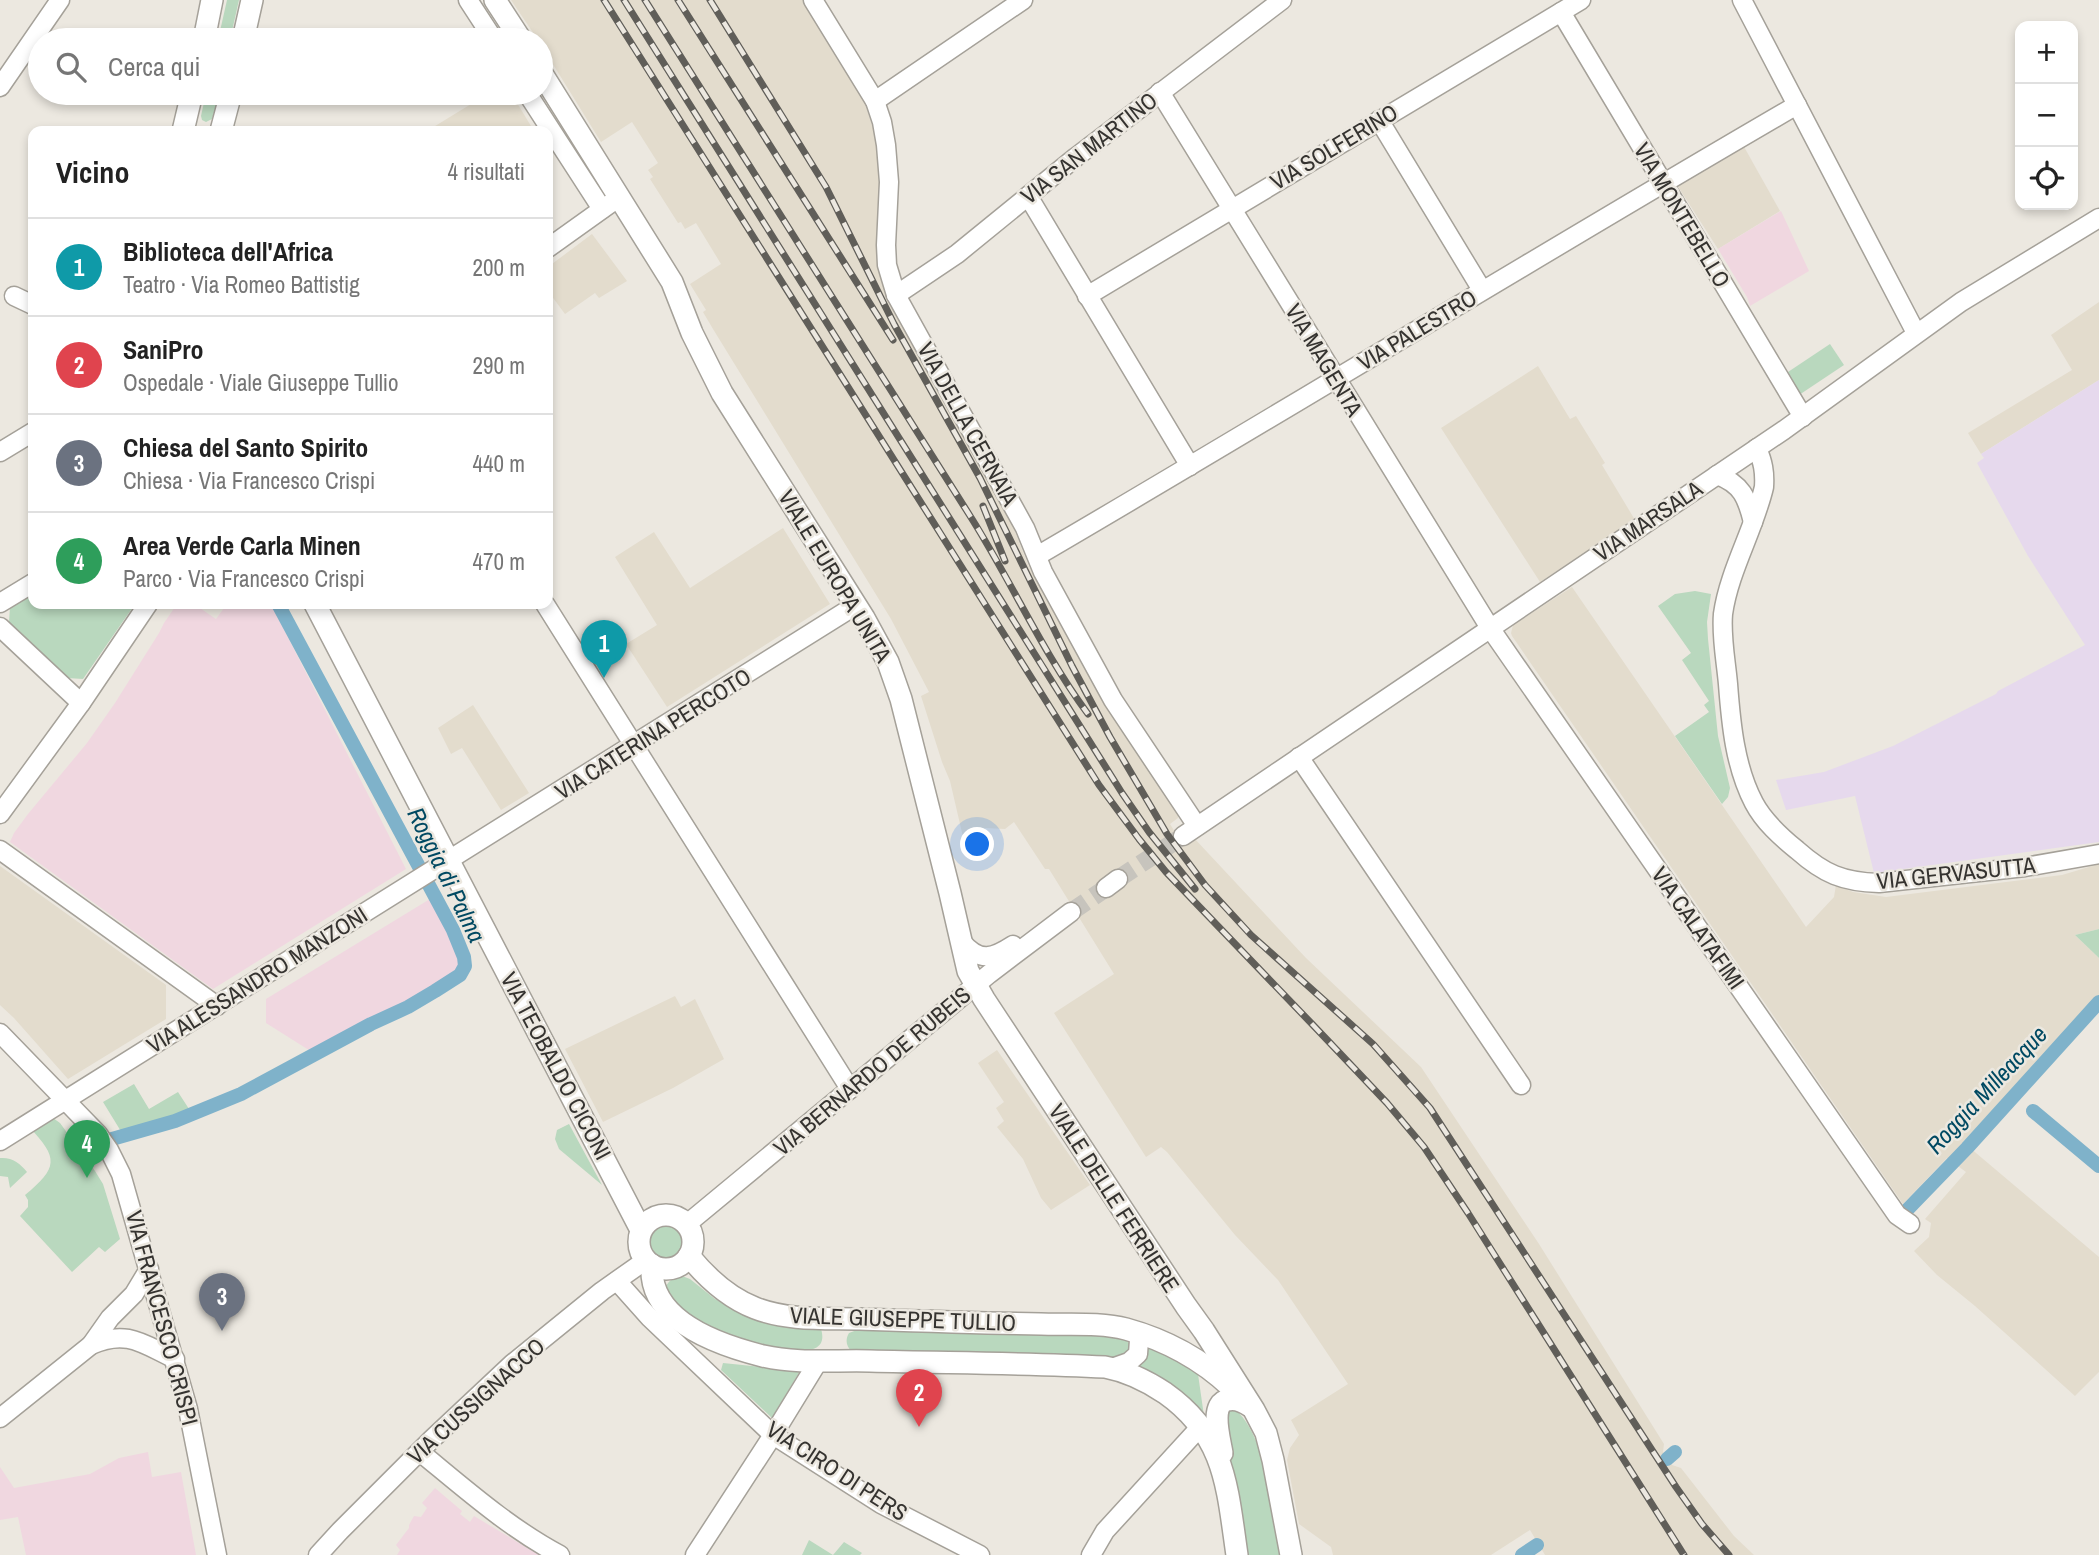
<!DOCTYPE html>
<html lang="it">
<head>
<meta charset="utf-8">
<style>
	body { margin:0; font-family:"Archivo Narrow",sans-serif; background:#f6f6f6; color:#222 }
	.controls { position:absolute; right:21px; top:21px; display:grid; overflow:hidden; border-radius:14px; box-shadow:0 4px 10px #0003 }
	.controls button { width:63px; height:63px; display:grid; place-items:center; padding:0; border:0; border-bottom:2px solid #e0e0e0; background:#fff; color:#222; font:35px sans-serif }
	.you { position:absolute; left:978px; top:845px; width:24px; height:24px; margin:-18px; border:5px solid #fff; border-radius:50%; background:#1a73e8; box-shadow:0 0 0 10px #1a73e833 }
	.badge { display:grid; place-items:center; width:46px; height:46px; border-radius:50%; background:#b45309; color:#fff; font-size:23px; font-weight:700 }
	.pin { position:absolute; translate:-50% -58px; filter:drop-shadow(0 2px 4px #0008) }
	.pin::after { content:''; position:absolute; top:37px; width:24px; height:21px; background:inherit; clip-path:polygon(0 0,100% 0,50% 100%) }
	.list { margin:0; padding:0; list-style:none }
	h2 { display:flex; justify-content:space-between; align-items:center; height:91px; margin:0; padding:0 28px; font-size:30px }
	h2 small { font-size:23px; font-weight:400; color:#767676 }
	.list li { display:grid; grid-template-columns:46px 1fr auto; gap:21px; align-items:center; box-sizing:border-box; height:98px; padding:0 28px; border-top:2px solid #e0e0e0 }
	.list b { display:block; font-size:26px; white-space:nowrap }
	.list p { margin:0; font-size:23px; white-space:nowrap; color:#767676 }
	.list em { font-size:23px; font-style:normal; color:#767676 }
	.icon { flex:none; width:38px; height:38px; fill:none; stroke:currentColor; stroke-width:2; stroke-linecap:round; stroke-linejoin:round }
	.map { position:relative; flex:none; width:2099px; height:1555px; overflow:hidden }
	.search { position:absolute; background:#fff; box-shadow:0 4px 10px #0003; left:28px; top:28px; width:525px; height:77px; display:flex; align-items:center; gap:18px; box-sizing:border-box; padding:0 24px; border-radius:38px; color:#767676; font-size:26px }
	.panel { position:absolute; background:#fff; box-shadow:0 4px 10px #0003; left:28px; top:126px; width:525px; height:483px; border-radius:14px }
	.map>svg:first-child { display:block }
</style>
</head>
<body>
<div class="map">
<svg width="2099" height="1555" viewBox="0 0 2099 1555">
	<rect width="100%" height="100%" fill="#ece8e0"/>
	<!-- built -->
	<g fill="#e3dccd">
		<path d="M511 0H803L862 95 874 131 882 175 879 261 881 279 890 304 1006 509 1029 567 1073 647 1178 811V818L1170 824 1183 845 1194 838 1306 958 1421 1067 1539 1244 1664 1444 1663 1452 1672 1465 1681 1468 1734 1536 1754 1555H1545L1530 1530 1491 1555H1333L1331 1547 1299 1524 1287 1460 1290 1448 1299 1435 1291 1420 1348 1384 1278 1280 1235 1235 1167 1152 1161 1147 1146 1157 1054 1013 1114 974 1049 869H1045L1014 822 1005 829 986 828 963 837 950 781 942 762 921 696 929 692 891 619 713 329 703 312 706 310 690 284 721 264 696 223 685 229 681 222 678 223 650 179 653 177 648 170 658 163 632 122 601 142 541 45V40H538Z"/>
		<path d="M489 93H511L534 131H427Z"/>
		<path d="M1743 145 1780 211 1718 249 1677 185Z"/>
		<path d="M592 234 627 281 599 298 595 293 565 314 548 291V267Z"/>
		<path d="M2099 302V380L1981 454 1968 433 2072 370 2051 335Z"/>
		<path d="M1538 366 1570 419 1576 416 1605 463 1602 465 1635 520 1540 582 1441 428Z"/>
		<path d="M783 528 830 604 667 707 626 644 657 625 615 557 654 532 690 588Z"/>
		<path d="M1572 587 1806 927 1834 897 1836 885 1853 892 1886 897 2062 875 2099 864V929L2075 935 2099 958V996L1963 1142 2099 1257V1372L2075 1396 1975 1306 1937 1275 1914 1251 1929 1237 1931 1223 1925 1219 1966 1172 1947 1158 1903 1204 1512 636 1511 633 1513 625Z"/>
		<path d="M473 705 529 793 501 810 462 748 451 754 438 728Z"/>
		<path d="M0 866 166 985V1019L68 1079 14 1018 0 1005Z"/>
		<path d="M675 996 681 1007 695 999 724 1059 673 1088 603 1122 565 1049Z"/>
		<path d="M997 1050 1090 1185 1051 1210 1041 1198 1023 1159 997 1127 1004 1121 996 1108 1004 1102 978 1063Z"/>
	</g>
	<!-- education -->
	<g fill="#f0d7e0">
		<path d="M1781 211 1809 271 1750 306 1747 297 1718 249Z"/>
		<path d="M177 604H194L216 619 227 604H271L406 869 213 989 10 842 14 833 28 814 87 743 115 703 159 633 164 623Z"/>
		<path d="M430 899 449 931 459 958 460 965 456 970 407 1002 369 1019 312 1052 266 1023V999Z"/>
		<path d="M148 1452 152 1477 181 1472 196 1555H26L18 1517 0 1520V1467L14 1488 90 1474 119 1458Z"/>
		<path d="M435 1488 462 1511 460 1514 470 1522 474 1516 539 1555H397L400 1550 396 1545 409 1528V1525L414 1516 421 1517 427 1508 422 1503Z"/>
	</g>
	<!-- medical -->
	<path fill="#e6d9ed" d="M2099 380V842L1874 873 1855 796 1786 810 1776 780 1824 772 1893 746 1996 694 1998 691 2085 645 2028 556 1977 463 1984 458 1981 454Z"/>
	<!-- green -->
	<g fill="#b9d8be">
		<path d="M227 0H239L230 40H218Z"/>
		<path d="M206 93H220L212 119 206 122 202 120 201 116Z"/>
		<path d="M1830 344 1844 365 1799 395 1785 374Z"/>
		<path d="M1695 591 1711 594 1707 622 1708 639 1718 736 1730 788 1728 797 1722 804 1675 736 1709 712 1704 705 1709 701 1682 660 1691 653 1658 606 1675 594Z"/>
		<path d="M33 593V604H135L83 679 67 678 9 622 10 607Z"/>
		<path d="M2099 929V958L2075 935Z"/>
		<path d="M134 1084 149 1109 178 1092 189 1109 154 1124 122 1133 103 1102Z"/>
		<path d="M53 1118 60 1123 95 1171 103 1184 120 1239 105 1252 99 1247 72 1272 20 1216 28 1207V1200L25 1195C58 1168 59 1158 29 1127Z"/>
		<path d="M569 1124 602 1185 559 1149 555 1139 557 1130Z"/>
		<path d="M0 1158C12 1157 20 1163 27 1172L10 1188 8 1177 0 1176Z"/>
		<circle cx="665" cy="1242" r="18"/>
		<path d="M682 1276 690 1279 715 1299 731 1307 817 1327 821 1329C831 1361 782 1349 767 1347 758 1345 748 1345 739 1342 732 1340 680 1313 676 1309 671 1304 668 1296 665 1290 667 1281 673 1277 682 1276Z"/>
		<path d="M865 1327 1090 1335C1104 1336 1126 1333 1132 1348L1118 1360 852 1352C846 1346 845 1340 849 1333Z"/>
		<path d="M1149 1342 1176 1355 1198 1374 1205 1423 1131 1366Z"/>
		<path d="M723 1363 800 1371 772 1418 721 1370Z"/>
		<path d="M1231 1406C1267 1431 1273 1513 1281 1555H1248L1222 1416Z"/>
		<path d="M809 1540 833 1555 844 1542 862 1553 860 1555H802Z"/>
	</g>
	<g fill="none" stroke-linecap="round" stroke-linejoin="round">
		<!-- canal -->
		<g stroke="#7fb2ca" stroke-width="14">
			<path d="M2033 1111 2099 1166"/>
			<path d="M112 1139 175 1121 241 1094 371 1024 408 1007 435 991 460 975 465 966 464 957 453 930 278 604"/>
			<path d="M1908 1209 1967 1148 2099 1002"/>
			<path d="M1667 1459 1675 1452"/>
			<path d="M1522 1555 1537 1545"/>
		</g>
		<!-- minor-tunnel -->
		<g stroke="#c7c4bd" stroke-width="18" stroke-dasharray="18 9" stroke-linecap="butt">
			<path d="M1118 879 1183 836"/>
			<path d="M1071 912 1106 888"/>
		</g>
		<!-- minor casing -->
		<g stroke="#a5a199" stroke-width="21">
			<g id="minor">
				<path d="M468 0 494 40"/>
				<path d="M813 0 875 101 882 122 886 145 889 182 886 245 887 265 896 295 1025 528 1043 572 1113 700 1197 826"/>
				<path d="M1742 0 1916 333"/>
				<path d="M1561 12 1803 417"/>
				<path d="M0 87 60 0"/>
				<path d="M1160 92 1490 628 1897 1215 1910 1224"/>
				<path d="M527 93 602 209"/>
				<path d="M875 101 1023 0"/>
				<path d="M1379 120 1482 290"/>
				<path d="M1028 196 1190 466"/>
				<path d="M548 248 611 203"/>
				<path d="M896 295 957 254 1076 157 1282 0"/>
				<path d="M14 296 33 305"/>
				<path d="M1087 296 1581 0"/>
				<path d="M1757 448C1763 462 1765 472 1764 487 1754 530 1729 571 1723 614 1721 637 1726 661 1728 684 1731 724 1735 767 1754 803 1764 822 1781 837 1797 850 1824 874 1843 882 1879 883L2025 867 2099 854"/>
				<path d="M0 452 33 432"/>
				<path d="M1717 475C1742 484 1747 498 1753 522"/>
				<path d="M1037 556C1292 407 1542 253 1797 105"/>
				<path d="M0 603 33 583"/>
				<path d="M545 604 850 1089"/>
				<path d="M0 627 81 703"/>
				<path d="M1299 757 1521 1085"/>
				<path d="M0 814 81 703 148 604"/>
				<path d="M1183 836 1784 430 1961 302 2099 218"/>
				<path d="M0 850 217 1006"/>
				<path d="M1106 888 1118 879"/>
				<path d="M962 942C980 963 993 958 1013 945"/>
				<path d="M0 1033 98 1134 109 1150 121 1174 188 1409 217 1555"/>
				<path d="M0 1141 856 605"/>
				<path d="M687 1224 989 974 1071 912"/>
				<path d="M617 1281 650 1318 773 1435 881 1504 980 1555"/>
				<path d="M91 1345 110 1318 134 1294 149 1269"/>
				<path d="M1112 1368 1129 1362 1138 1354 1139 1340 1136 1332"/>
				<path d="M0 1418 91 1345C127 1329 143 1344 175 1359"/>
				<path d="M420 1452C464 1488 509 1528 560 1555"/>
				<path d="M318 1555 340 1531 431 1440 512 1364 602 1291 646 1260"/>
				<path d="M695 1555 773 1435 819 1360"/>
				<path d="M1091 1555 1105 1531 1201 1426"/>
			</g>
		</g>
		<!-- major casing -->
		<g stroke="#a5a199" stroke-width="24">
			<g id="major">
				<path d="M495 0 521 40"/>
				<path d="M204 40 212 0"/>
				<path d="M243 40 252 0"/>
				<path d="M541 72 672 282 692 333 722 393 864 618 888 662 901 699 950 893 968 971 984 999 1186 1306 1204 1331 1254 1410 1266 1433 1273 1460 1291 1555"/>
				<path d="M183 131 192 93"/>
				<path d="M221 131 231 93"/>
				<path d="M315 604 641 1230"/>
				<circle cx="666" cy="1242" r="27"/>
				<path d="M689 1256C707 1278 729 1298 755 1308 788 1321 826 1318 860 1319 921 1321 981 1323 1041 1324 1068 1325 1100 1322 1126 1329 1166 1340 1200 1358 1231 1387"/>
				<path d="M652 1265C648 1321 719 1345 763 1356 797 1364 835 1360 870 1361 948 1363 1027 1363 1105 1367 1126 1371 1147 1381 1165 1393 1226 1436 1227 1487 1237 1555"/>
				<path d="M1222 1453C1220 1440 1209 1403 1228 1400 1236 1398 1244 1402 1250 1406"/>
			</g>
		</g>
		<!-- minor -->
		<use href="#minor" stroke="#fff" stroke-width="18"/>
		<!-- major -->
		<use href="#major" stroke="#fff" stroke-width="21"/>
		<!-- rail casing -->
		<g stroke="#605e59" stroke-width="7">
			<g id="rail">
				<path d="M604 0 1099 785 1139 839 1166 872 1313 1025 1387 1103 1424 1147 1468 1213 1684 1555"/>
				<path d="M624 0 1122 793 1149 832 1195 889"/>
				<path d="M645 0C754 173 863 346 972 519 1012 583 1043 653 1088 714"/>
				<path d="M678 0 893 340"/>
				<path d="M710 0 826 187 894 324 980 478 1072 666 1110 737 1167 834 1205 885 1251 935 1373 1044 1430 1108 1676 1487 1702 1524 1729 1555"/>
				<path d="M983 506 1005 561"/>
			</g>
		</g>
		<!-- rail -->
		<use href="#rail" stroke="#ece8e0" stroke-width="4.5" stroke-dasharray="13" stroke-linecap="butt"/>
	</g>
	<g text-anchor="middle" stroke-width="5" stroke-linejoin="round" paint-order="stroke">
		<!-- street labels -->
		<g font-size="23" fill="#353330" stroke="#ece8e0">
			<text transform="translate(1334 147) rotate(-31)" y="8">VIA SOLFERINO</text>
			<text transform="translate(1089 148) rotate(-38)" y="8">VIA SAN MARTINO</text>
			<text transform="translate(1682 215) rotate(59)" y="8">VIA MONTEBELLO</text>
			<text transform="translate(1417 330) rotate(-31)" y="8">VIA PALESTRO</text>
			<text transform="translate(1324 360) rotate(59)" y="8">VIA MAGENTA</text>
			<text transform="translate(968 424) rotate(61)" y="8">VIA DELLA CERNAIA</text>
			<text transform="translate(1648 521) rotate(-34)" y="8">VIA MARSALA</text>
			<text transform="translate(835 576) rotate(59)" y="8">VIALE EUROPA UNITA</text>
			<text transform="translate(653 734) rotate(-32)" y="8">VIA CATERINA PERCOTO</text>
			<text transform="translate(1956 873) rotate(-6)" y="8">VIA GERVASUTTA</text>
			<text transform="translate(1698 928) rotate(55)" y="8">VIA CALATAFIMI</text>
			<text transform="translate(257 980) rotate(-32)" y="8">VIA ALESSANDRO MANZONI</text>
			<text transform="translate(556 1066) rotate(62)" y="8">VIA TEOBALDO CICONI</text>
			<text transform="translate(872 1071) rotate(-40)" y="8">VIA BERNARDO DE RUBEIS</text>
			<text transform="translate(1114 1198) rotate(57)" y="8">VIALE DELLE FERRIERE</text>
			<text transform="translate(162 1318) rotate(75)" y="8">VIA FRANCESCO CRISPI</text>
			<text transform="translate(903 1319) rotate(2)" y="8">VIALE GIUSEPPE TULLIO</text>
			<text transform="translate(476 1401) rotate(-42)" y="8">VIA CUSSIGNACCO</text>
			<text transform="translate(837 1471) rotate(33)" y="8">VIA CIRO DI PERS</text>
		</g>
		<!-- water labels -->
		<g font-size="24" font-style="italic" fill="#004962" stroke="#ece8e0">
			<text transform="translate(446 875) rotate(64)" y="8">Roggia di Palma</text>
			<text transform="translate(1987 1090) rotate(-47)" y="8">Roggia Milleacque</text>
		</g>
	</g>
</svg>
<div class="controls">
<button>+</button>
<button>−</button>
<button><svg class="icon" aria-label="locate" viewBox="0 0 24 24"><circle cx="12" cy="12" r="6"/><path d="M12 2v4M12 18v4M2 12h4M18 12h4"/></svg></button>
</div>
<div class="you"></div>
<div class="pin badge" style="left:604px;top:678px;background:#0f9aa8">1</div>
<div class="pin badge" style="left:919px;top:1427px;background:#e0444e">2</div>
<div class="pin badge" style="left:222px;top:1331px;background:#6b7280">3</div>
<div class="pin badge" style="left:87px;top:1178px;background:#2e9e5b">4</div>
<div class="search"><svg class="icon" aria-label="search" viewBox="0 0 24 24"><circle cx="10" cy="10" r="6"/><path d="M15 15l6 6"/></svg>Cerca qui</div>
<section class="panel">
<h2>Vicino<small>4 risultati</small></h2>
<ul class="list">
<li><span class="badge" style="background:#0f9aa8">1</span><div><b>Biblioteca dell'Africa</b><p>Teatro · Via Romeo Battistig</p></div><em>200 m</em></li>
<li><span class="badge" style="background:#e0444e">2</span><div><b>SaniPro</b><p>Ospedale · Viale Giuseppe Tullio</p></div><em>290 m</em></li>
<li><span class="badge" style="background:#6b7280">3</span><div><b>Chiesa del Santo Spirito</b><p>Chiesa · Via Francesco Crispi</p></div><em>440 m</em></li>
<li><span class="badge" style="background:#2e9e5b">4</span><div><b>Area Verde Carla Minen</b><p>Parco · Via Francesco Crispi</p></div><em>470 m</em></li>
</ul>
</section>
</div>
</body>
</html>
